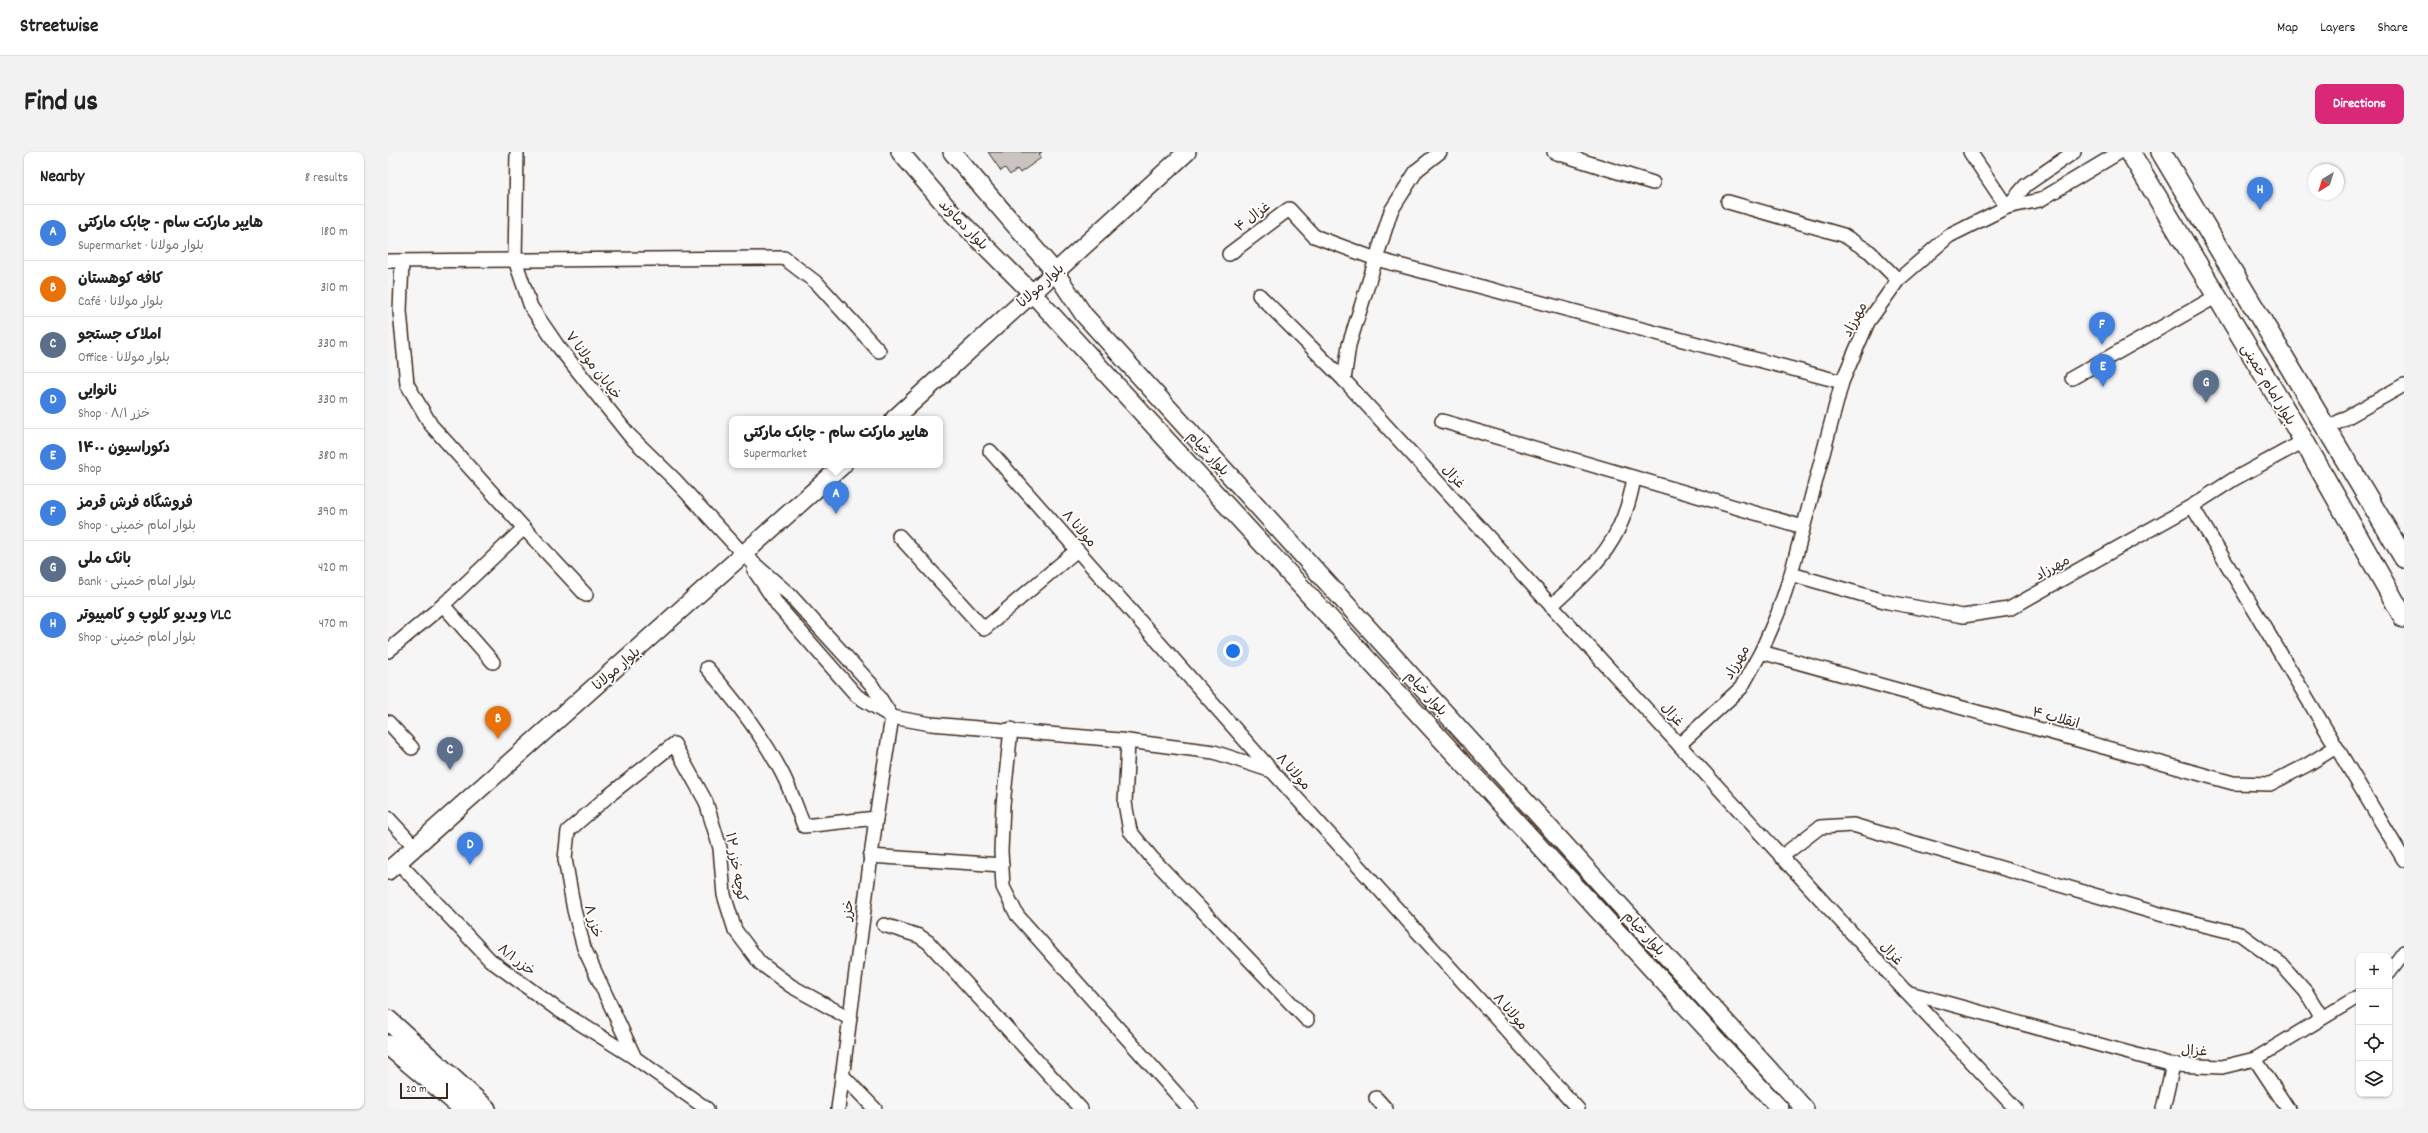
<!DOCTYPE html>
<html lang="en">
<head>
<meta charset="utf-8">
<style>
	body { margin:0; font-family:Dekko,"Playpen Sans Arabic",sans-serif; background:#f2f2f2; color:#222 }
	.controls { position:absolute; right:12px; bottom:12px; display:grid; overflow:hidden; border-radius:8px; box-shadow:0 1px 3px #0004 }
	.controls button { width:36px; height:36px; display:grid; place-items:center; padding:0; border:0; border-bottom:1px solid #e0e0e0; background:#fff; color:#222; font:20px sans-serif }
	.compass { position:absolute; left:1920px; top:12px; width:36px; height:36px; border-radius:50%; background:#fff; box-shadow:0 1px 3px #0004; rotate:218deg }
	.scale { position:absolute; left:12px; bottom:10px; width:48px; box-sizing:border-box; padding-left:4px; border:2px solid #3b2a1e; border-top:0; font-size:11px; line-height:14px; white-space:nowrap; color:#3b2a1e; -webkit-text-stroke:3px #fff; paint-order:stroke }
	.you { position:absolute; left:845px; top:499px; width:14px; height:14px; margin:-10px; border:3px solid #fff; border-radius:50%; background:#1a73e8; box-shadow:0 0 0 6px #1a73e833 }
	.badge { display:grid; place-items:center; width:26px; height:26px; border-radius:50%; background:#db2777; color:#fff; font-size:13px; font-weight:700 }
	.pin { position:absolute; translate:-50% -33px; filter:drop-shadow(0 1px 2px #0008) }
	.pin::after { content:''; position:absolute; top:21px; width:14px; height:12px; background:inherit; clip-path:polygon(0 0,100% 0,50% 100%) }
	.popup { position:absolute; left:341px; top:264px; width:214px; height:52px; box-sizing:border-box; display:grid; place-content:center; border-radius:8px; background:#fff; filter:drop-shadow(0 1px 3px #0005); font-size:13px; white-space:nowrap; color:#767676 }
	.popup b { font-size:15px; color:#222 }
	.popup::after { content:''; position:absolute; left:50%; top:100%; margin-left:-8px; border:8px solid transparent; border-top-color:#fff }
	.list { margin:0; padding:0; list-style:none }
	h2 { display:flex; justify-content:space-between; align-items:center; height:52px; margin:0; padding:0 16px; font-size:17px }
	h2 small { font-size:13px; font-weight:400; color:#767676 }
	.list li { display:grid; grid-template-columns:26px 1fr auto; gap:12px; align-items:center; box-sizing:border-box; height:56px; padding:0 16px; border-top:1px solid #e0e0e0 }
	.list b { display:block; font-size:15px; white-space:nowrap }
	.list p { margin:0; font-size:13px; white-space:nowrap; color:#767676 }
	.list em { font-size:13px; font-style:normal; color:#767676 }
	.icon { flex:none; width:22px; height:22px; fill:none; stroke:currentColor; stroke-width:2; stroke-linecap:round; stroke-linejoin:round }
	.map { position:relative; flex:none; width:2016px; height:957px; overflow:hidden; border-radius:8px }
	header { display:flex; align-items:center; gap:24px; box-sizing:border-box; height:56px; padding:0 20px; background:#fff; border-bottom:1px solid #e0e0e0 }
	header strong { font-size:19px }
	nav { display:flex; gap:22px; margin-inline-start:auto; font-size:14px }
	.intro { display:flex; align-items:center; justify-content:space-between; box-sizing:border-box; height:96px; padding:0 24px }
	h1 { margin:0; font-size:28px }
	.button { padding:10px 18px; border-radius:8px; background:#db2777; color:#fff; font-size:14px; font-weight:700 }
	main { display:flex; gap:24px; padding:0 24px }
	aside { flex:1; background:#fff; border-radius:8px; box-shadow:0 1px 3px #0004 }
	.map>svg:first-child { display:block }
</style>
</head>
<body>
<header>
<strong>Streetwise</strong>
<nav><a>Map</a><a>Layers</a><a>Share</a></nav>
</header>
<div class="intro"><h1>Find us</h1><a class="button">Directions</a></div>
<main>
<aside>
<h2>Nearby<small>8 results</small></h2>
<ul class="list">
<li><span class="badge" style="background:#3f7fe0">A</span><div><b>هایپر مارکت سام - چابک مارکتی</b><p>Supermarket · بلوار مولانا</p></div><em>180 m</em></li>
<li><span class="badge" style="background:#e8710a">B</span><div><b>کافه کوهستان</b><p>Café · بلوار مولانا</p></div><em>310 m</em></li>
<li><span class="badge" style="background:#5c6f8a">C</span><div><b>املاک جستجو</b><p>Office · بلوار مولانا</p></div><em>330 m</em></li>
<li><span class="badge" style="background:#3f7fe0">D</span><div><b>نانوایی</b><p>Shop · خزر ۸/۱</p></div><em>330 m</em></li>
<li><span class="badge" style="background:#3f7fe0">E</span><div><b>دکوراسیون ۱۴۰۰</b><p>Shop</p></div><em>380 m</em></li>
<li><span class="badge" style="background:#3f7fe0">F</span><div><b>فروشگاه فرش قرمز</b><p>Shop · بلوار امام خمینی</p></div><em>390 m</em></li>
<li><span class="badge" style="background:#5c6f8a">G</span><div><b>بانک ملی</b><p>Bank · بلوار امام خمینی</p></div><em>420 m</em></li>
<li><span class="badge" style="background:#3f7fe0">H</span><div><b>ویدیو کلوپ و کامپیوتر VLC</b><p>Shop · بلوار امام خمینی</p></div><em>470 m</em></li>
</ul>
</aside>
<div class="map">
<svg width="2016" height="957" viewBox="0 0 2016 957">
	<rect width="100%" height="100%" fill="#f7f6f6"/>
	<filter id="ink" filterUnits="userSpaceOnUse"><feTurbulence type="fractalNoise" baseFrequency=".025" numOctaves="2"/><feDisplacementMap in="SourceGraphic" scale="8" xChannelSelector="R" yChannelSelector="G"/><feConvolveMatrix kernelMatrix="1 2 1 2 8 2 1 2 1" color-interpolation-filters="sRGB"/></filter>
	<g filter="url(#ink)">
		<!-- building -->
		<path fill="#c9c3c1" stroke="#3b2a1e" d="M600 0H654L651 2 653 6 632 21 629 17 622 23 617 16 613 19Z"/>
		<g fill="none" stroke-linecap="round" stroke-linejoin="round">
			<!-- minor casing -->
			<g stroke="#3b2a1e" stroke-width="16">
				<g id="minor">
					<path d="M129 0 127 108 143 155 169 193 241 283 287 328 356 403 401 442 483 532 504 565"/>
					<path d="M1052 0 1029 18 1003 59 961 193 956 228 1518 840 1785 913 1834 915 1867 907 1971 844"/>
					<path d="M1166 0 1265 31"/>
					<path d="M1582 0 1619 55"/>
					<path d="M1340 50 1455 83 1482 100 1510 128"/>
					<path d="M1619 55 1638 33 1686 0"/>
					<path d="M841 102 901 57 926 84 988 107 1454 230"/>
					<path d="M0 109 396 106 430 132 491 199"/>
					<path d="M871 143 956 228"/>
					<path d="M1684 226 1829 144"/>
					<path d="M1054 269 1415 375"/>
					<path d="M1938 277 2016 233"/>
					<path d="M602 299 885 620 1190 957"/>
					<path d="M1804 354 2016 708"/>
					<path d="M136 376 198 443"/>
					<path d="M511 384 596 477 689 398"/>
					<path d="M366 418 391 455 469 544 504 565 543 572 732 588 826 600 884 619"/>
					<path d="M1403 422 1500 450 1575 464 1621 457 1804 354 1846 327 1916 289"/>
					<path d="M55 453 105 510"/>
					<path d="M1163 454C1209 412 1235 390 1246 326"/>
					<path d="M0 499 55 453 136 376 43 273 19 232 12 159 14 109"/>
					<path d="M1373 500 1845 631 1882 632 1919 613 1948 595"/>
					<path d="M319 516C348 549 375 584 395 623 403 639 409 657 416 674L488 666"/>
					<path d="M0 570 24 596"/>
					<path d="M623 577 615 653 613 699 615 735 629 763 802 957"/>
					<path d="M740 589 737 651 742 679 764 706 919 868"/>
					<path d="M1291 593 1353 536 1373 500 1390 461 1403 422 1454 230 1480 170 1510 128 1561 84 1619 55 1652 48 1732 0"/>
					<path d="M0 666 26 694"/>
					<path d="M482 704 614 713"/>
					<path d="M1393 705 1432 675 1465 673 1775 763 1852 782 1893 812 1918 840 1934 866"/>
					<path d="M10 710 102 808 169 857 247 906"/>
					<path d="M496 773 531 784 540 790 693 957"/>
					<path d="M2001 820 2016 800"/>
					<path d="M1518 840 1628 957"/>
					<path d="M1867 907 1900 957"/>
					<path d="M454 923 487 957"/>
					<path d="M988 946 998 957"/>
					<path d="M319 957 247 906 196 796 186 758 177 707 180 679 219 645 286 592 318 650 332 696 336 743 347 778 372 811 403 834 461 866"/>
					<path d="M450 957 488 666 504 565"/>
					<path d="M1775 957 1785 913"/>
				</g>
			</g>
			<!-- tertiary casing -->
			<g stroke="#3b2a1e" stroke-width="20">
				<g id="tertiary">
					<path d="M512 0 563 60 644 141 1392 957"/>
					<path d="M564 0 667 120 696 163 1417 957"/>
					<path d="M506 267 799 0"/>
					<path d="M0 719 455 313"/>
				</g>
			</g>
			<!-- secondary casing -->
			<g stroke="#3b2a1e" stroke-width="22">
				<g id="secondary">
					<path d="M1742 0 1916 289 2016 466"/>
					<path d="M1773 0 2016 406"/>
					<path d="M0 868 98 957"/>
					<path d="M0 893 76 957"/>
				</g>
			</g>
			<!-- minor -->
			<use href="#minor" stroke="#fff" stroke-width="13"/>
			<!-- tertiary -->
			<use href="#tertiary" stroke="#fff" stroke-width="17"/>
			<!-- secondary -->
			<use href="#secondary" stroke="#fff" stroke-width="19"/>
		</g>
	</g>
	<g text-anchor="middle" stroke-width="3.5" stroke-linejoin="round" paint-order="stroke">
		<!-- street labels -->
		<g font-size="14" fill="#3b2a1e" stroke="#fff">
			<text transform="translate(864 64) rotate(-37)" y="5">غزال ۴</text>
			<text transform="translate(576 72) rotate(46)" y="5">بلوار دماوند</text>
			<text transform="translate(652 133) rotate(-42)" y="5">بلوار مولانا</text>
			<text transform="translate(1466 167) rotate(-62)" y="5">مهرزاد</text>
			<text transform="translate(206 213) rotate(52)" y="5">خیابان مولانا ۷</text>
			<text transform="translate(1881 232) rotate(59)" y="5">بلوار امام خمینی</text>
			<text transform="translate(821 301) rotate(48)" y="5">بلوار خیام</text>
			<text transform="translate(1066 324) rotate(47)" y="5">غزال</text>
			<text transform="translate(692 376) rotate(49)" y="5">مولانا ۸</text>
			<text transform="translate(1664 415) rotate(-29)" y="5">مهرزاد</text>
			<text transform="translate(1348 510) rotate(-60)" y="5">مهرزاد</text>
			<text transform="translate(228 516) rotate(-41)" y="5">بلوار مولانا</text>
			<text transform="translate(1039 541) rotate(48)" y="5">بلوار خیام</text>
			<text transform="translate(1285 562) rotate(48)" y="5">غزال</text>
			<text transform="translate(1668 565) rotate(15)" y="5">انقلاب ۴</text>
			<text transform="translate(906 619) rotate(48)" y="5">مولانا ۸</text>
			<text transform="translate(349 715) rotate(80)" y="5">کوچه خزر ۱۲</text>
			<text transform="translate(459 758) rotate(-82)" y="5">خزر</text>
			<text transform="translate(206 769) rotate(75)" y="5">خزر ۸</text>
			<text transform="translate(1257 781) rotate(48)" y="5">بلوار خیام</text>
			<text transform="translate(1504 801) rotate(47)" y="5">غزال</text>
			<text transform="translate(129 807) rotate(38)" y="5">خزر ۸/۱</text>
			<text transform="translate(1123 859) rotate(48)" y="5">مولانا ۸</text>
			<text transform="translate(1806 898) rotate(2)" y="5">غزال</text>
		</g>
	</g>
</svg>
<div class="controls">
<button>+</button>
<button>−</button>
<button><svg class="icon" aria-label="locate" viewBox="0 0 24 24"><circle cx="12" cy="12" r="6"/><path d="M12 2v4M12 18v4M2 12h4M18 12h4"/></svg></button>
<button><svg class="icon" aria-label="layers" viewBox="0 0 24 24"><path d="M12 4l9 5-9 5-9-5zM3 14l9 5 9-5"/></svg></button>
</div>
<svg class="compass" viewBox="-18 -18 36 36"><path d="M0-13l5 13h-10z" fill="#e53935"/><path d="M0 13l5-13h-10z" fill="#767676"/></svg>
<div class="scale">20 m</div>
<div class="you"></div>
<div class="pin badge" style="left:448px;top:362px;background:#3f7fe0">A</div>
<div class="popup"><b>هایپر مارکت سام - چابک مارکتی</b>Supermarket</div>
<div class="pin badge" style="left:110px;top:587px;background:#e8710a">B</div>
<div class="pin badge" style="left:62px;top:618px;background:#5c6f8a">C</div>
<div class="pin badge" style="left:82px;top:713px;background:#3f7fe0">D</div>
<div class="pin badge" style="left:1715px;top:235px;background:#3f7fe0">E</div>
<div class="pin badge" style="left:1714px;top:193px;background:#3f7fe0">F</div>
<div class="pin badge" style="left:1818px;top:251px;background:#5c6f8a">G</div>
<div class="pin badge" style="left:1872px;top:58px;background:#3f7fe0">H</div>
</div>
</main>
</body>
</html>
